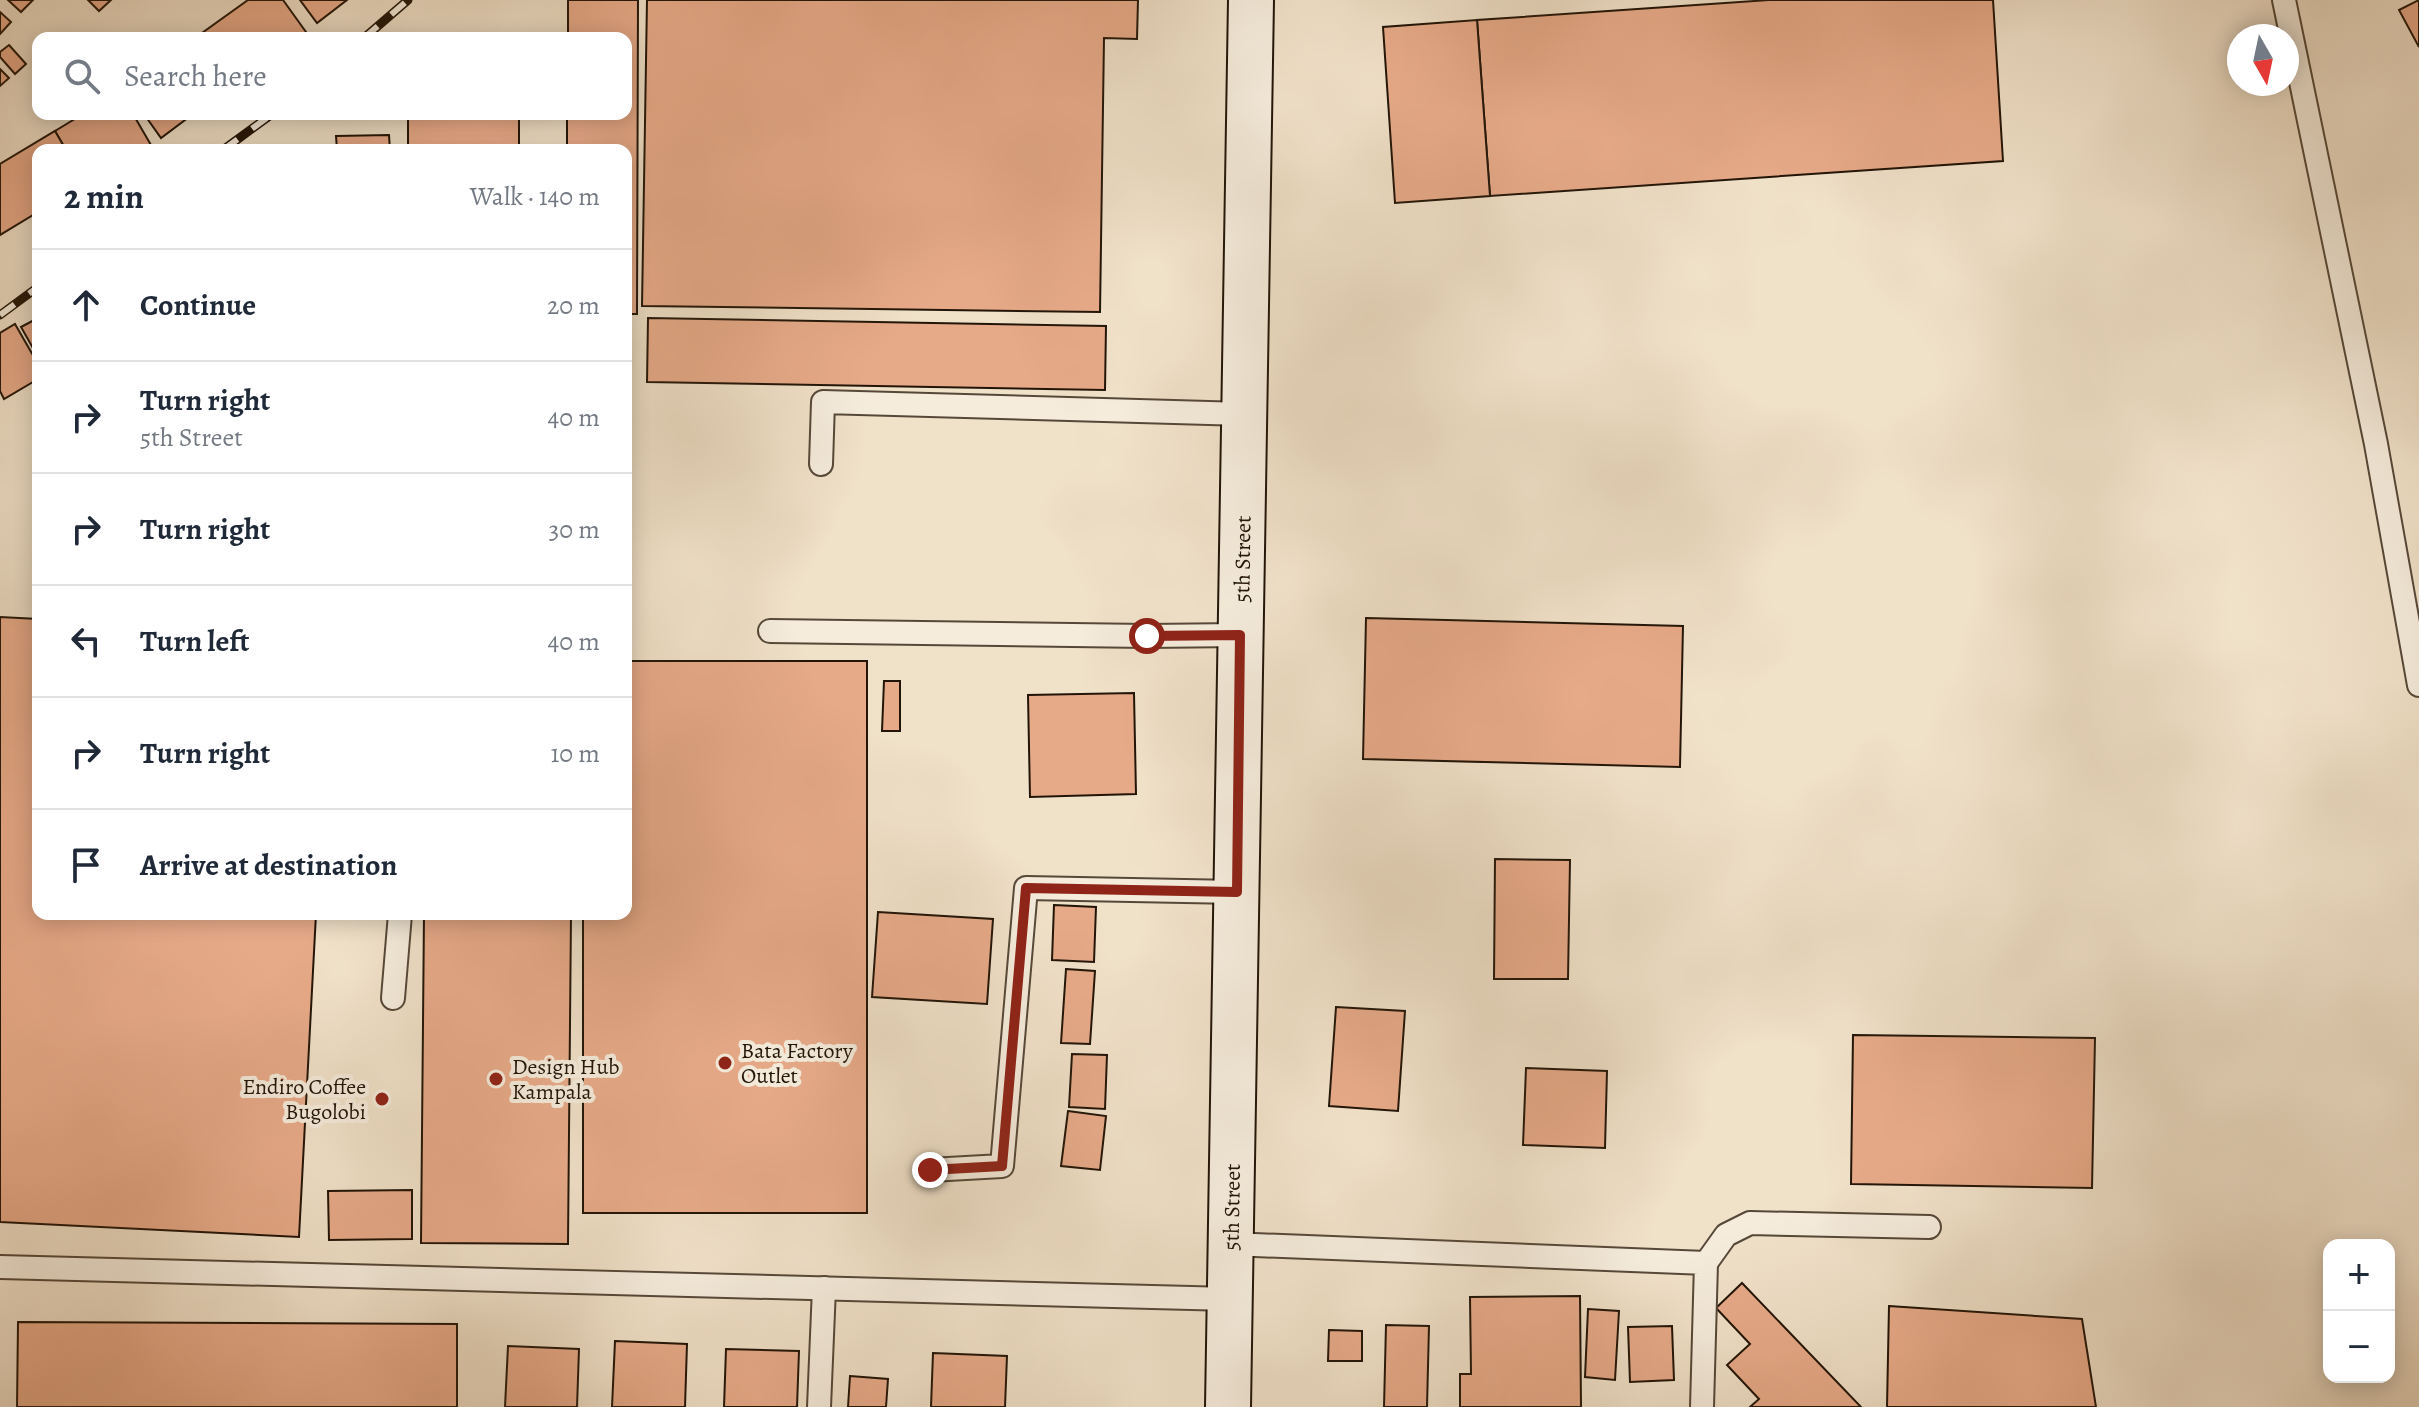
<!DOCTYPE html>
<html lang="en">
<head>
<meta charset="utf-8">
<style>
	body { margin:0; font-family:Alegreya,serif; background:#f6f6f7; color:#1f2937 }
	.controls { position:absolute; right:24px; bottom:24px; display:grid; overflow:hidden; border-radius:16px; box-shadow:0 4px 20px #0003 }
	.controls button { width:72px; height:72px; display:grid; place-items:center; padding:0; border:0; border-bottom:2px solid #e0e1e3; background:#fff; color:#1f2937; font:40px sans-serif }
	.compass { position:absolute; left:2227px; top:24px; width:72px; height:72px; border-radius:50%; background:#fff; box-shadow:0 4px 20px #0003; rotate:171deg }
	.stop { position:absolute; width:24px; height:24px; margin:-18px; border:6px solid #8f2418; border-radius:50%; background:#fff }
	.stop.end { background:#8f2418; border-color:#fff; box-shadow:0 2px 8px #0008 }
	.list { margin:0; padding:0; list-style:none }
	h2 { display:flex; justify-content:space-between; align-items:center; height:104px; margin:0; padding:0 32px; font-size:34px }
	h2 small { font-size:26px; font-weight:400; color:#747a83 }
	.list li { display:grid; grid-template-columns:52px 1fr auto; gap:24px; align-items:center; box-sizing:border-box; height:112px; padding:0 32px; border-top:2px solid #e0e1e3 }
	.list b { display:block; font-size:30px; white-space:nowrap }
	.list p { margin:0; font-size:26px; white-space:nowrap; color:#747a83 }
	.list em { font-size:26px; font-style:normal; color:#747a83 }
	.icon { flex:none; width:44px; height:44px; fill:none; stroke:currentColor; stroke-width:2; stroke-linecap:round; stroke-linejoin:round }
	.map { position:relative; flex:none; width:2419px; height:1407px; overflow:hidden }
	.search { position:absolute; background:#fff; box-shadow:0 4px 20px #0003; left:32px; top:32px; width:600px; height:88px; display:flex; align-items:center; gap:20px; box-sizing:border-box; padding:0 28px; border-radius:16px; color:#747a83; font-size:30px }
	.panel { position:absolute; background:#fff; box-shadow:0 4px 20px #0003; left:32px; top:144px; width:600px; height:776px; border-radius:16px }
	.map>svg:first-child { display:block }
</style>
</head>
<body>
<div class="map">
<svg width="2419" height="1407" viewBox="0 0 2419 1407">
	<rect width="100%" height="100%" fill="#f0e1c9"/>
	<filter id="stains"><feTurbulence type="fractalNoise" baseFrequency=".0025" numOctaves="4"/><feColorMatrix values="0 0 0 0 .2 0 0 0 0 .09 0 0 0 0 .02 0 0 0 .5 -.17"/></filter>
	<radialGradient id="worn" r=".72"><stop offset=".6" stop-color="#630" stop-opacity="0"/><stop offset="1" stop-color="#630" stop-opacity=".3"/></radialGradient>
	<!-- building -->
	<g fill="#e7aa89" stroke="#221508" stroke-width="2">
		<path d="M8 0H33L21 12Z"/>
		<path d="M88 0H111L99 11Z"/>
		<path d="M248 0H283L306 32 298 38H195Z"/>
		<path d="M300 0H347L317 23Z"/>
		<path d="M568 0H638L637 314H626V150H567V114H626V38H568Z"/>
		<path d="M647 0H1138L1137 39 1104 38 1100 312 642 306Z"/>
		<path d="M1769 0H1993L2003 161 1490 196 1477 20Z"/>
		<path d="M2419 0V47L2399 10Z"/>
		<path d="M0 12 11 22 0 34Z"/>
		<path d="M1477 20 1490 196 1395 203 1383 27Z"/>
		<path d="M9 45 26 64 15 74 0 57V52Z"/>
		<path d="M0 69 9 78 0 86Z"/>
		<path d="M83 114H133L151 145 142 150H66L55 131Z"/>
		<path d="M144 114H193L161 138Z"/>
		<rect x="408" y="114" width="111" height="36"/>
		<path d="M55 131 66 150H38V212L0 235V164Z"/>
		<path d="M389 135 390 150H337L336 136Z"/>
		<path d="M38 318V357L21 327Z"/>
		<path d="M648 318 1106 326 1105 390 647 382Z"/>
		<path d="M15 324 38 364V379L4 399 0 391V333Z"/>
		<path d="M0 617 38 619V914H316L299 1237 0 1222Z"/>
		<path d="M1366 618 1683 626 1680 767 1363 759Z"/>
		<path d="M626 661H867V1213H583V914H626Z"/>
		<path d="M884 681H900V731H882Z"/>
		<path d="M1134 693 1136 794 1030 797 1028 695Z"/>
		<path d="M1495 859 1570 860 1568 979H1494Z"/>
		<path d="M1054 905 1096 907 1094 962 1052 960Z"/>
		<path d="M878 912 993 919 987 1004 872 997Z"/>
		<path d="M424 914H571L568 1244 421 1243Z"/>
		<path d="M1066 969 1095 971 1090 1044 1061 1043Z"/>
		<path d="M1336 1007 1405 1011 1398 1111 1329 1106Z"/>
		<path d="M1853 1035 2095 1038 2092 1188 1851 1184Z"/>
		<path d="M1072 1054 1107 1055 1105 1109 1069 1107Z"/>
		<path d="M1526 1068 1607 1071 1605 1148 1523 1145Z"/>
		<path d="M1068 1111 1106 1116 1100 1170 1061 1166Z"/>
		<path d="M412 1190V1239L329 1240 328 1191Z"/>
		<path d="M1742 1283 1861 1407H1750L1759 1399 1727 1365 1750 1344 1716 1308Z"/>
		<path d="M1580 1296 1581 1407H1460V1374H1471L1470 1297Z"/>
		<path d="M1889 1306 2082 1319 2096 1407H1887Z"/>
		<path d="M1588 1309 1619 1311 1615 1380 1585 1377Z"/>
		<path d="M18 1322 457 1324V1407H17Z"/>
		<path d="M1386 1325 1429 1326 1427 1407H1384Z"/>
		<path d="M1672 1326 1674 1380 1630 1382 1628 1327Z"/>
		<path d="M1329 1330 1362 1331V1361H1328Z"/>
		<path d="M615 1341 687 1344 685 1407H612Z"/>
		<path d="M508 1346 579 1349 577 1407H505Z"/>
		<path d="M726 1349 799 1351 797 1407H724Z"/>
		<path d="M933 1353 1007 1356 1005 1407H931Z"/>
		<path d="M850 1376 888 1379 886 1407H848Z"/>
	</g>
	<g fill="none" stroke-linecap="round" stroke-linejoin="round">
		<!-- lane casing -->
		<g stroke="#564838" stroke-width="26">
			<g id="lane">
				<path d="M2284 0 2376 444 2419 685"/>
				<path d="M821 464 823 402 1244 414"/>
				<path d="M770 631 1147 636 1240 635"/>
				<path d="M393 998 400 914"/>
				<path d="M930 1170 1002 1166 1026 888 1237 892"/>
				<path d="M1231 1244 1706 1263 1702 1407"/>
				<path d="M1706 1263 1726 1235 1750 1223 1929 1227"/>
				<path d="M0 1267 1230 1299"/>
				<path d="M819 1407 824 1288"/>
			</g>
		</g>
		<!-- secondary casing -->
		<g stroke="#221508" stroke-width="48">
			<g id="secondary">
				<path id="s1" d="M1228 1407 1251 0"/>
			</g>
		</g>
		<!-- lane -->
		<use href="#lane" stroke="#f5ecdc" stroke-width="22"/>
		<!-- secondary -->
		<use href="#secondary" stroke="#f5ecdc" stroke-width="44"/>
		<!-- rail casing -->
		<g stroke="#221508" stroke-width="9">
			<g id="rail">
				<path d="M364 38 408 0"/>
				<path d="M223 150 272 114"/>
				<path d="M0 315 38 287"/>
			</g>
		</g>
		<!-- rail -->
		<use href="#rail" stroke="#f5ecdc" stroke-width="6" stroke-dasharray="18" stroke-linecap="butt"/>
	</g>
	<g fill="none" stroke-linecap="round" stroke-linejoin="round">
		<!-- route -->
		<path stroke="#8f2418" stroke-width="10" d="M930 1170 1002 1166 1026 888 1237 892 1240 635 1147 636"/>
	</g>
	<!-- markers -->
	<g fill="#8f2418" stroke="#f5ecdc" stroke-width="3">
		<circle cx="725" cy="1063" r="8"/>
		<circle cx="496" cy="1079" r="8"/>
		<circle cx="382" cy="1099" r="8"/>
	</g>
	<g text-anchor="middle" stroke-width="8" stroke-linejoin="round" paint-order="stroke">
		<!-- street labels -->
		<g font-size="22" fill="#221508" stroke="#f5ecdc">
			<text dy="8" stroke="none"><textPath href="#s1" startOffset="848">5th Street</textPath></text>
			<text dy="8" stroke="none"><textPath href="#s1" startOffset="200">5th Street</textPath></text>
		</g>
		<!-- poi labels -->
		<g font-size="22" fill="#221508" stroke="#f5ecdc" text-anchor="start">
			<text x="741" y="1058">Bata Factory<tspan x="741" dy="25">Outlet</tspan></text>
			<text x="512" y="1074">Design Hub<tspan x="512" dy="25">Kampala</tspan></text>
			<text x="366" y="1094" text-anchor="end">Endiro Coffee<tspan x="366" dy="25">Bugolobi</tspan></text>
		</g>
	</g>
	<rect width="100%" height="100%" filter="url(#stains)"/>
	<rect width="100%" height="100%" fill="url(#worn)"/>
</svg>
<div class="controls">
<button>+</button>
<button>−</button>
</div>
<svg class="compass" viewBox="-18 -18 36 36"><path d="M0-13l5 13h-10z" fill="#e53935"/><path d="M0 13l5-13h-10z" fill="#747a83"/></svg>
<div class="stop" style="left:1147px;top:636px"></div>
<div class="stop end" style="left:930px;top:1170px"></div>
<div class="search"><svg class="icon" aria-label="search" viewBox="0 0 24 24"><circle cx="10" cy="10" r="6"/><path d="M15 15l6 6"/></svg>Search here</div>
<section class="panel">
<h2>2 min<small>Walk · 140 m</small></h2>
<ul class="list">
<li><svg class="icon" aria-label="ahead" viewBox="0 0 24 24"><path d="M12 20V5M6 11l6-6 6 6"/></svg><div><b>Continue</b></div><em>20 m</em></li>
<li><svg class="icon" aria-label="right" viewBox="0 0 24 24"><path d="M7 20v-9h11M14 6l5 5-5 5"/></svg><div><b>Turn right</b><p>5th Street</p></div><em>40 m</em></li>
<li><svg class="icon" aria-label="right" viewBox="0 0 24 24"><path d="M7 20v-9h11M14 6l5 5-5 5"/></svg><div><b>Turn right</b></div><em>30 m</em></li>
<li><svg class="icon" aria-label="left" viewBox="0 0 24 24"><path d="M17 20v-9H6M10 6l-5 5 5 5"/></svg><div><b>Turn left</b></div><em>40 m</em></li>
<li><svg class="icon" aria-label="right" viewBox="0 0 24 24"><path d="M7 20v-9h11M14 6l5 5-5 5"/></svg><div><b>Turn right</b></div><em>10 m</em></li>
<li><svg class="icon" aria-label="arrive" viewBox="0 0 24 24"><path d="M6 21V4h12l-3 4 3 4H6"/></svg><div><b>Arrive at destination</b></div></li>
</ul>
</section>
</div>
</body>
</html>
